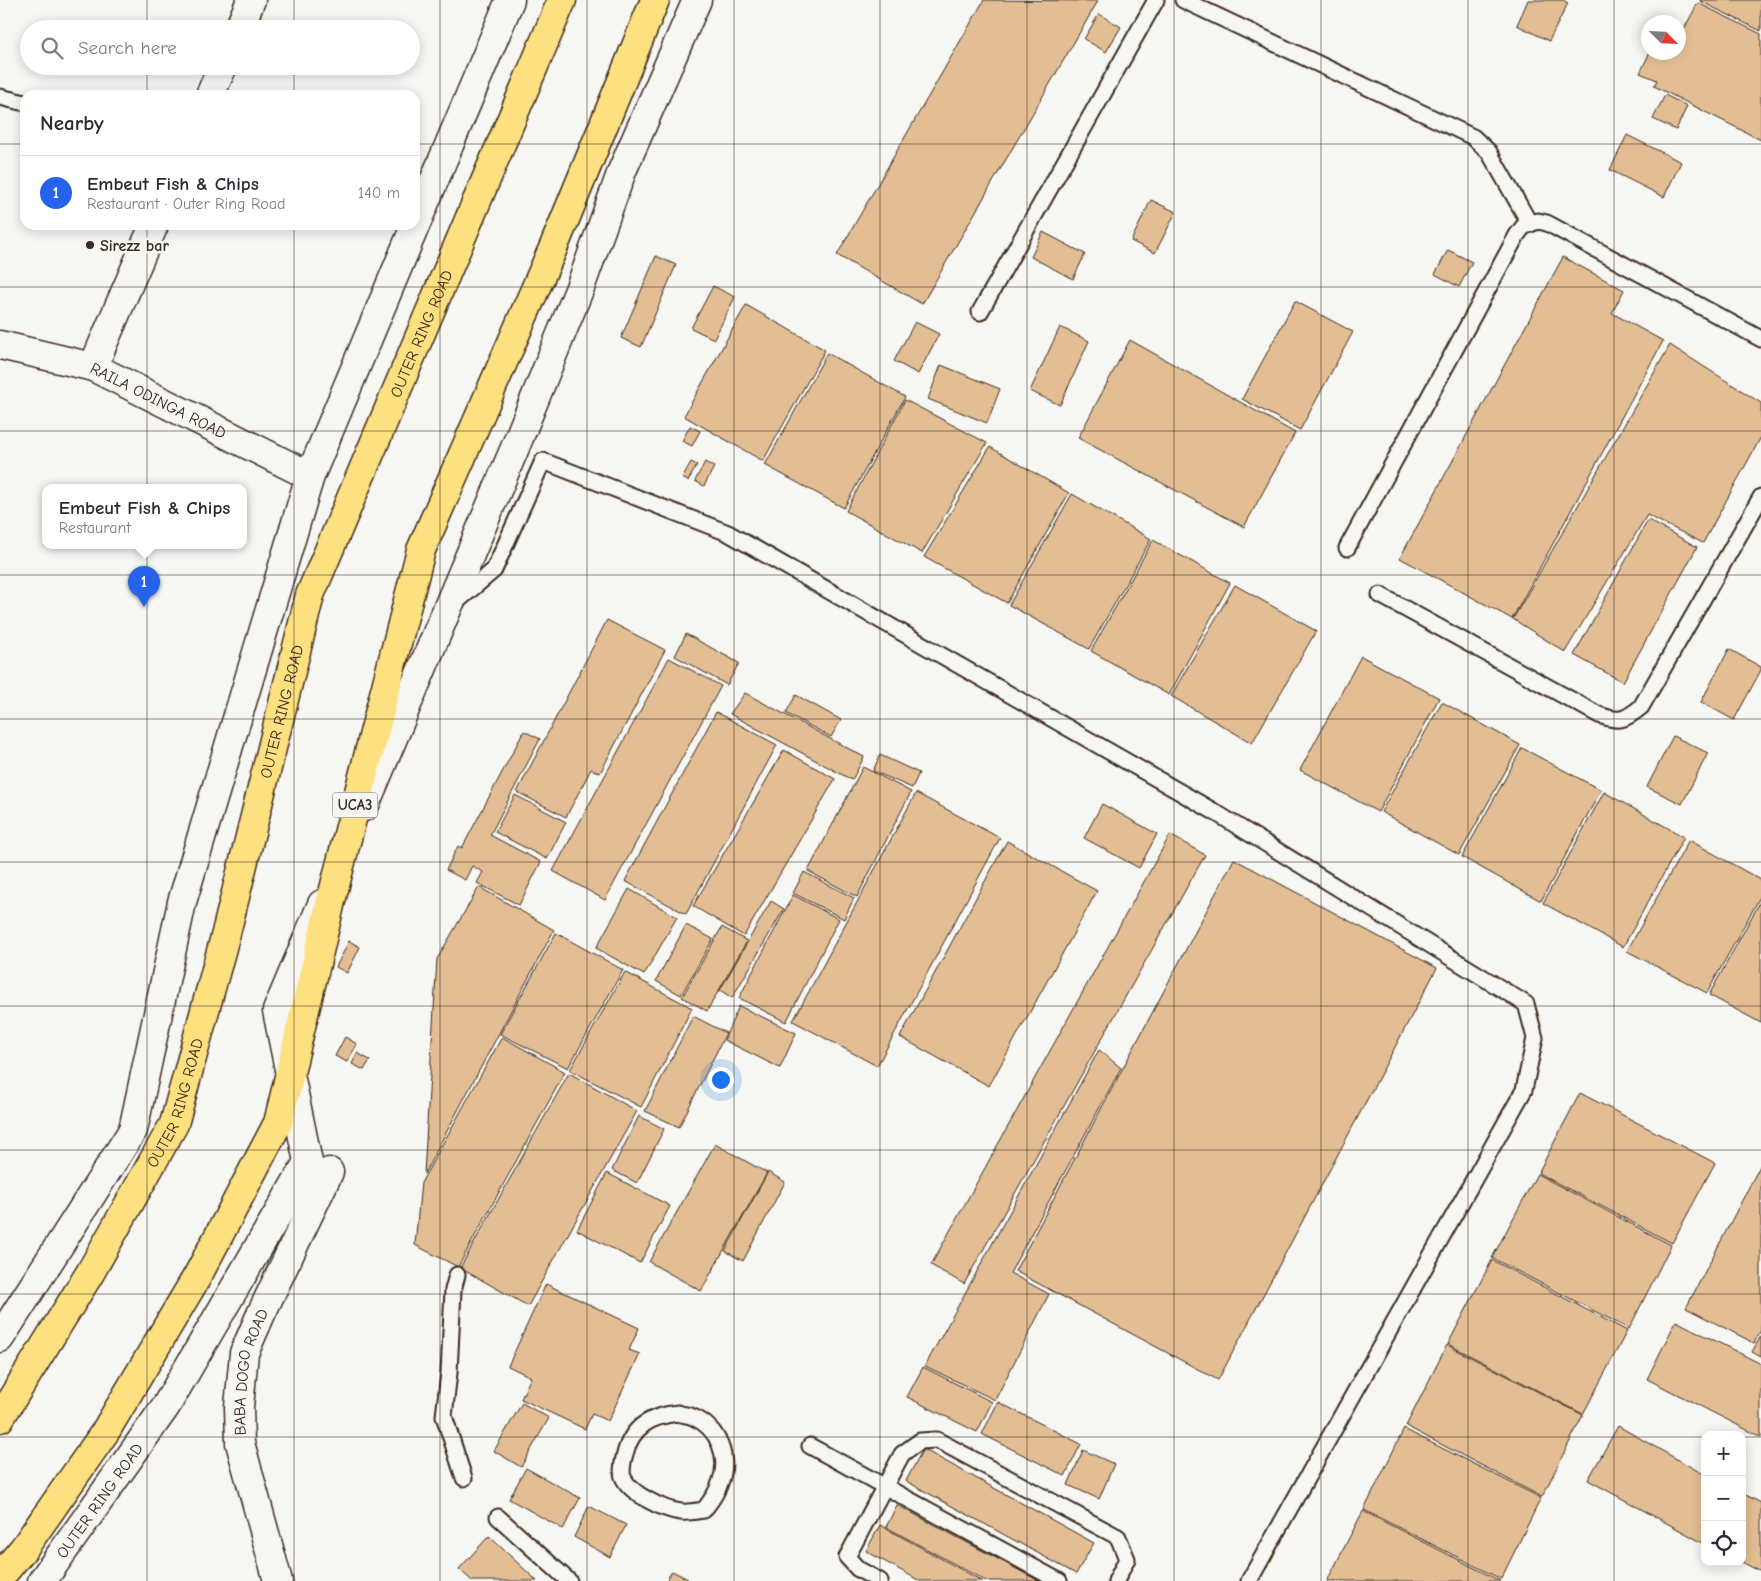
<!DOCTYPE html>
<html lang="en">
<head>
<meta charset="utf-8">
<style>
	body { margin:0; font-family:"Comic Neue",sans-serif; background:#f7f7f7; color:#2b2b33 }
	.controls { position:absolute; right:15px; bottom:15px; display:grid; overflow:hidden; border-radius:10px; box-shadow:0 2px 12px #0003 }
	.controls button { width:45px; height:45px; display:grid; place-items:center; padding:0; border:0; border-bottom:1px solid #e1e1e2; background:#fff; color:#2b2b33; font:25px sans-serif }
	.compass { position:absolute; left:1641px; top:15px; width:45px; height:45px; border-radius:50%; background:#fff; box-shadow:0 2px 12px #0003; rotate:114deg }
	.you { position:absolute; left:720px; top:1079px; width:18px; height:18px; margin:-12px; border:4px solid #fff; border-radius:50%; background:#1a73e8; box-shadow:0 0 0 8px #1a73e833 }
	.badge { display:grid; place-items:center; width:32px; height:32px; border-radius:50%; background:#2563eb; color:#fff; font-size:16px; font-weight:700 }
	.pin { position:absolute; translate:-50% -41px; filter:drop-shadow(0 1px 2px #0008) }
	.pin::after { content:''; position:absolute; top:26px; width:18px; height:15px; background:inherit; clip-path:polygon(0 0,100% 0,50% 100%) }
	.popup { position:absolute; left:42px; top:484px; width:205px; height:65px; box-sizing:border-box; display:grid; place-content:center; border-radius:10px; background:#fff; filter:drop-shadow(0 1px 4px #0005); font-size:16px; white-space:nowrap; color:#7c7c81 }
	.popup b { font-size:19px; color:#2b2b33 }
	.popup::after { content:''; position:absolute; left:50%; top:100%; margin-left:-10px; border:10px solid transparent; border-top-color:#fff }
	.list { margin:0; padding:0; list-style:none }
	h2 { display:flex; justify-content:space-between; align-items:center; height:65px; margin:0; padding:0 20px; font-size:21px }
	h2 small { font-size:16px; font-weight:400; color:#7c7c81 }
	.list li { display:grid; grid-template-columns:32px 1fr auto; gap:15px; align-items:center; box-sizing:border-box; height:75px; padding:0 20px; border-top:1px solid #e1e1e2 }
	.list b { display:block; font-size:19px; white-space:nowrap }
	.list p { margin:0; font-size:16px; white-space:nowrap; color:#7c7c81 }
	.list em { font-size:16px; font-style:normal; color:#7c7c81 }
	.icon { flex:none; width:28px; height:28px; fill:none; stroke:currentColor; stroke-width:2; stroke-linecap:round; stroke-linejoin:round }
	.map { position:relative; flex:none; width:1761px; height:1581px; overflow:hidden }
	.search { position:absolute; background:#fff; box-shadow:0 2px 12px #0003; left:20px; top:20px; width:400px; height:55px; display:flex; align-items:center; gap:12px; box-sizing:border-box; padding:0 18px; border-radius:28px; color:#7c7c81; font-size:19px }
	.panel { position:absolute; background:#fff; box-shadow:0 2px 12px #0003; left:20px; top:90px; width:400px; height:140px; border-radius:15px }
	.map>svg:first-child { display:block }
</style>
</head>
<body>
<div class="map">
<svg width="1761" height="1581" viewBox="0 0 1761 1581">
	<rect width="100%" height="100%" fill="#f6f6f2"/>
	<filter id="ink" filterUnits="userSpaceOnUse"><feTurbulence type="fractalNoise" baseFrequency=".02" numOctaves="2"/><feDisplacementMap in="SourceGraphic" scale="10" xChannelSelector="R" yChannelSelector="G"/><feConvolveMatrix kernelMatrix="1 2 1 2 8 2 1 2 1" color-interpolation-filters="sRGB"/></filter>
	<g filter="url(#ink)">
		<!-- building -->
		<g fill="#e3be94" stroke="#3b2a1e">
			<path d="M984 0 1098 1 922 304 837 255Z"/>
			<path d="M1528 0H1563L1568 3 1549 41 1517 25Z"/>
			<path d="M1700 0H1761V31L1700 1Z"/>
			<path d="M1698 3 1761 34V140L1654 86 1657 80 1640 73 1650 52H1678V40Z"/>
			<path d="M1099 14 1121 27 1106 52 1084 39Z"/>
			<path d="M1665 95 1687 106 1676 130 1653 119Z"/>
			<path d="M1627 135 1681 162 1664 197 1610 170Z"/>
			<path d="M1151 200 1176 212 1155 253 1131 241Z"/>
			<path d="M1043 232 1085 254 1073 279 1031 257Z"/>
			<path d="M1448 250 1472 262 1459 287 1435 274Z"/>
			<path d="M656 256 676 265 641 347 621 338Z"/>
			<path d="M1563 257 1624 290 1612 313 1663 341 1512 619 1400 558Z"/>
			<path d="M713 286 735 297 714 339 691 328Z"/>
			<path d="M1295 301 1353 332 1300 430 1242 399Z"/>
			<path d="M746 305 825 350 763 461 684 416Z"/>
			<path d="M915 322 939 334 918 374 894 361Z"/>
			<path d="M1060 327 1089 341 1060 405 1030 391Z"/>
			<path d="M1130 340 1295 433 1244 527 1078 438Z"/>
			<path d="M1670 345 1761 403V437L1703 543 1647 515 1565 652 1513 619Z"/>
			<path d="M827 353 905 397 844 508 765 465Z"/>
			<path d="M941 365 1000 389 987 423 928 399Z"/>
			<path d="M905 400 987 443 922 553 846 511Z"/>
			<path d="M690 426 700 431 692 446 682 441Z"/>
			<path d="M990 447 1069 493 1007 603 924 557Z"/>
			<path d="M691 462 697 465 688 481 682 478Z"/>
			<path d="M705 462 714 467 704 486 695 481Z"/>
			<path d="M1072 494 1151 539 1089 649 1009 605Z"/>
			<path d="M1648 520 1697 547 1623 682 1574 655Z"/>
			<path d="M1153 540 1230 583 1169 695 1091 651Z"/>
			<path d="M1235 585 1316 631 1252 743 1171 696Z"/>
			<path d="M607 620 665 650 600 773 591 769 566 817 517 792Z"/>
			<path d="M686 634 739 663 727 685 675 656Z"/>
			<path d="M1729 649 1761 667V670L1734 720 1701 702Z"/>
			<path d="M1361 656 1439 698 1378 812 1300 770Z"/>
			<path d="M669 658 721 686 605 900 553 871Z"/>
			<path d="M745 693 864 757 852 780 730 714Z"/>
			<path d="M796 695 841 720 831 737 786 713Z"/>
			<path d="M1442 702 1520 745 1459 855 1381 812Z"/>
			<path d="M716 712 777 745 686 914 625 881Z"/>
			<path d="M524 731 540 739 490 835 541 862 519 905 477 883 483 872 472 866 465 880 446 870 458 846 462 848Z"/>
			<path d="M1673 736 1708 753 1682 804 1647 787Z"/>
			<path d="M1522 748 1601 790 1541 901 1462 857Z"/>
			<path d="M784 750 835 779 744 936 693 906Z"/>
			<path d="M880 755 919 773 912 788 873 771Z"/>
			<path d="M863 767 911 792 857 897 808 871Z"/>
			<path d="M1604 792 1684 837 1623 947 1543 903Z"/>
			<path d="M916 793 1000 838 877 1066 793 1021Z"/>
			<path d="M515 795 566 822 547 859 495 832Z"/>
			<path d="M1102 804 1157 834 1139 868 1084 838Z"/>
			<path d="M1170 835 1205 855 964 1284 931 1265Z"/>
			<path d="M1689 840 1761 880V895L1707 993 1627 951Z"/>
			<path d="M1007 841 1097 891 989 1086 900 1037Z"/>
			<path d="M1234 859 1437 968 1218 1380 1015 1271Z"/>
			<path d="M804 872 854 898 844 919 793 893Z"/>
			<path d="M479 887 554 930 424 1174 437 959Z"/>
			<path d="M629 889 677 917 644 975 596 948Z"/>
			<path d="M793 895 839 919 786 1022 739 998Z"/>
			<path d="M1761 900V1023L1709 995Z"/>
			<path d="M771 901 784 909 732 998 720 990Z"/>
			<path d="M686 925 713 939 681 995 656 981Z"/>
			<path d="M722 927 747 941 707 1011 682 997Z"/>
			<path d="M556 933 623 970 568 1068 500 1034Z"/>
			<path d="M349 941 360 947 347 973 336 967Z"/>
			<path d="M625 972 692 1008 641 1107 570 1070Z"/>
			<path d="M739 1006 796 1033 780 1068 724 1040Z"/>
			<path d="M693 1016 726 1033 679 1127 645 1111Z"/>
			<path d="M345 1037 357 1044 347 1062 335 1056Z"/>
			<path d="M502 1037 565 1072 458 1267 415 1245 421 1183Z"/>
			<path d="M1099 1050 1121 1068 1010 1273 1049 1294 995 1400 925 1366Z"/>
			<path d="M357 1053 370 1060 364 1070 352 1064Z"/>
			<path d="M569 1073 637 1111 528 1306 460 1268Z"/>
			<path d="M1580 1093 1715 1163 1672 1243 1538 1173Z"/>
			<path d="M639 1116 664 1129 637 1183 612 1170Z"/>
			<path d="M715 1144 767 1173 701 1291 649 1262Z"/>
			<path d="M1761 1164V1330L1754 1343 1686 1308Z"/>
			<path d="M768 1172 785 1182 743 1261 725 1251Z"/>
			<path d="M607 1173 670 1206 640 1263 577 1230Z"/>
			<path d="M1537 1174 1671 1245 1629 1329 1492 1258Z"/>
			<path d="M1492 1260 1627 1331 1583 1414 1448 1344Z"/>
			<path d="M546 1284 639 1328 629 1350 640 1354 608 1421 592 1414 585 1429 521 1399 531 1377 508 1366Z"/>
			<path d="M1676 1321 1761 1364V1437L1647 1379Z"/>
			<path d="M1761 1336V1357L1752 1352Z"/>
			<path d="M1447 1345 1583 1415 1542 1497 1406 1426Z"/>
			<path d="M923 1367 992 1402 977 1432 907 1397Z"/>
			<path d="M998 1402 1081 1444 1065 1476 982 1434Z"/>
			<path d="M522 1403 549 1418 521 1467 494 1451Z"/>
			<path d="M1618 1426 1705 1475V1544L1588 1480Z"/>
			<path d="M1404 1429 1541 1498 1501 1579 1364 1510Z"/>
			<path d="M923 1449 1094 1543 1076 1574 906 1481Z"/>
			<path d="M1083 1450 1114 1464 1099 1499 1068 1485Z"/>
			<path d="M526 1468 580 1498 563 1529 509 1499Z"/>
			<path d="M1742 1493 1761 1503V1572L1742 1562Z"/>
			<path d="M897 1505 1039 1581H986L886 1527Z"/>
			<path d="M589 1506 626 1525 610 1557 574 1537Z"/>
			<path d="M1363 1511 1500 1581H1327Z"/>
			<path d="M880 1525 982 1581H920L866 1551Z"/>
			<path d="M489 1536 537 1581H472L459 1569Z"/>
			<path d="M672 1571 688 1579 687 1581H666Z"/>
		</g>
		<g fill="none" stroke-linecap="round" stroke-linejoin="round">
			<!-- service casing -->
			<g stroke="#3b2a1e" stroke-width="19">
				<g id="service">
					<path d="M1183 0 1473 137 1489 152 1530 224 1538 221 1547 223 1761 339"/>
					<path d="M0 97 25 103"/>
					<path d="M980 312 1156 0"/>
					<path d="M1347 548 1517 235 1523 227 1530 224"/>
					<path d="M1380 595 1599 715C1619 722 1624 721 1641 707L1761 497"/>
					<path d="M455 603 494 570 543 461 728 533 1213 811 1526 1004 1535 1038 1524 1090 1249 1581"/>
					<path d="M457 1275 453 1290 449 1373 444 1416 464 1478"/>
					<path d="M678 1413C683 1415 689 1415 693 1417 719 1428 730 1458 720 1483 717 1493 710 1502 704 1510 697 1511 688 1513 681 1512 664 1510 630 1494 623 1477 621 1472 623 1460 625 1454 632 1426 651 1416 678 1413Z"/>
					<path d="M810 1446 1059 1581"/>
					<path d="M498 1517 569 1581"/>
					<path d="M880 1581 858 1569 847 1557 902 1454 920 1441 937 1440 1118 1537 1127 1559 1116 1581"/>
				</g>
			</g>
			<!-- minor casing -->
			<g stroke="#3b2a1e" stroke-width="31">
				<g id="minor">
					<path d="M239 29 251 0"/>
					<path d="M210 95 223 66"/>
					<path id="s1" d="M0 345 93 367 310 476"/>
					<path d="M93 367 154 225"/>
				</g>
			</g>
			<!-- tertiary casing -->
			<g stroke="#3b2a1e" stroke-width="31">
				<g id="tertiary">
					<path id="s2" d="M278 1581 240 1443 239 1407 244 1353 261 1314 329 1172"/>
				</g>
			</g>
			<!-- secondary casing -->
			<g stroke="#3b2a1e" stroke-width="31">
				<g id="secondary">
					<path d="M364 807 514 450 581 285 622 171 697 0"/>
					<path d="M0 1338 133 1130 182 902 310 476 510 0"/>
					<path id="s3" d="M42 1581 166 1406 308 1162 277 1011 322 904"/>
				</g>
			</g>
			<!-- primary casing -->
			<g stroke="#3b2a1e" stroke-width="31">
				<g id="primary">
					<path id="s4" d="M0 1418 90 1273 174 1124 226 933 310 595 562 0"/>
					<path d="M0 1577 24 1548 105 1432 198 1275 278 1123 332 897 421 550 554 246 655 0"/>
				</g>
			</g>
			<!-- service -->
			<use href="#service" stroke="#f6f6f2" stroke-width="15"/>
			<!-- minor -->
			<use href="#minor" stroke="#f6f6f2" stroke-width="28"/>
			<!-- tertiary -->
			<use href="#tertiary" stroke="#f6f6f2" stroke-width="28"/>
			<!-- secondary -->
			<use href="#secondary" stroke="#f6f6f2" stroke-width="28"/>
			<!-- primary -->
			<use href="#primary" stroke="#fde080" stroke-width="28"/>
		</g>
	</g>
	<!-- grid -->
	<path fill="none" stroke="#3b2a1e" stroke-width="1" stroke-opacity="0.55" d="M147 0V29M294 0V29M440 0V1581M587 0V1581M734 0V1581M880 0V1581M1027 0V1581M1174 0V1581M1321 0V1581M1468 0V1581M1614 0V1581M147 66V95M294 66V95M0 144H25M415 144H1761M147 225V1581M294 225V1581M0 287H1761M0 431H1761M0 575H1761M0 719H1761M0 862H1761M0 1006H1761M0 1150H1761M0 1294H1761M0 1437H1705M1742 1437H1761"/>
	<!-- markers -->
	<circle fill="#3b2a1e" stroke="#f6f6f2" stroke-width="2" cx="90" cy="245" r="5"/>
	<g text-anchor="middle" stroke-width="5" stroke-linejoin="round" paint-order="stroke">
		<!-- shield labels -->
		<rect fill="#f6f6f2" stroke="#73675e" stroke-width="1" x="332.5" y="792.5" width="45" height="25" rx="4"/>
		<g font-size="15" font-weight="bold" fill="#3b2a1e">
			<text x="355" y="810">UCA3</text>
		</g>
		<!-- poi labels -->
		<g font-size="16" font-weight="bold" fill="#3b2a1e" stroke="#f6f6f2" text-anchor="start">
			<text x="100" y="251">Sirezz bar</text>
		</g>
		<!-- street labels -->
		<g font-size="16" fill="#3b2a1e" stroke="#f6f6f2">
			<text dy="6" stroke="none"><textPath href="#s4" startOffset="1172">OUTER RING ROAD</textPath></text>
			<text dy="6" stroke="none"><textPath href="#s1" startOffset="169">RAILA ODINGA ROAD</textPath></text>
			<text dy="6" stroke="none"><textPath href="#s4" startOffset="768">OUTER RING ROAD</textPath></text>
			<text dy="6" stroke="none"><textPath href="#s4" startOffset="362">OUTER RING ROAD</textPath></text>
			<text dy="6" stroke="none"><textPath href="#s2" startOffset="216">BABA DOGO ROAD</textPath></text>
			<text dy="6" stroke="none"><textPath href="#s3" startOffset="99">OUTER RING ROAD</textPath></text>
		</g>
	</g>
</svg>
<div class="controls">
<button>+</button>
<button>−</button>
<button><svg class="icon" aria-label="locate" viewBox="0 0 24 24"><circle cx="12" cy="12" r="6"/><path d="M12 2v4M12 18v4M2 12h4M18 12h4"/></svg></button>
</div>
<svg class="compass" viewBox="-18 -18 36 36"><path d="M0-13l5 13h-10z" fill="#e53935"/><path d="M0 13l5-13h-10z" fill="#7c7c81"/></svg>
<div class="you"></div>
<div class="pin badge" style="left:144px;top:607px">1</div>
<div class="popup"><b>Embeut Fish &amp; Chips</b>Restaurant</div>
<div class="search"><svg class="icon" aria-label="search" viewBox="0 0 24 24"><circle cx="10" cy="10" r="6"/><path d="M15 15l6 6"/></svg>Search here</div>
<section class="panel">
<h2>Nearby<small></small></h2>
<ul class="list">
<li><span class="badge">1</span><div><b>Embeut Fish &amp; Chips</b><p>Restaurant · Outer Ring Road</p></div><em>140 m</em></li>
</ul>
</section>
</div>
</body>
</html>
